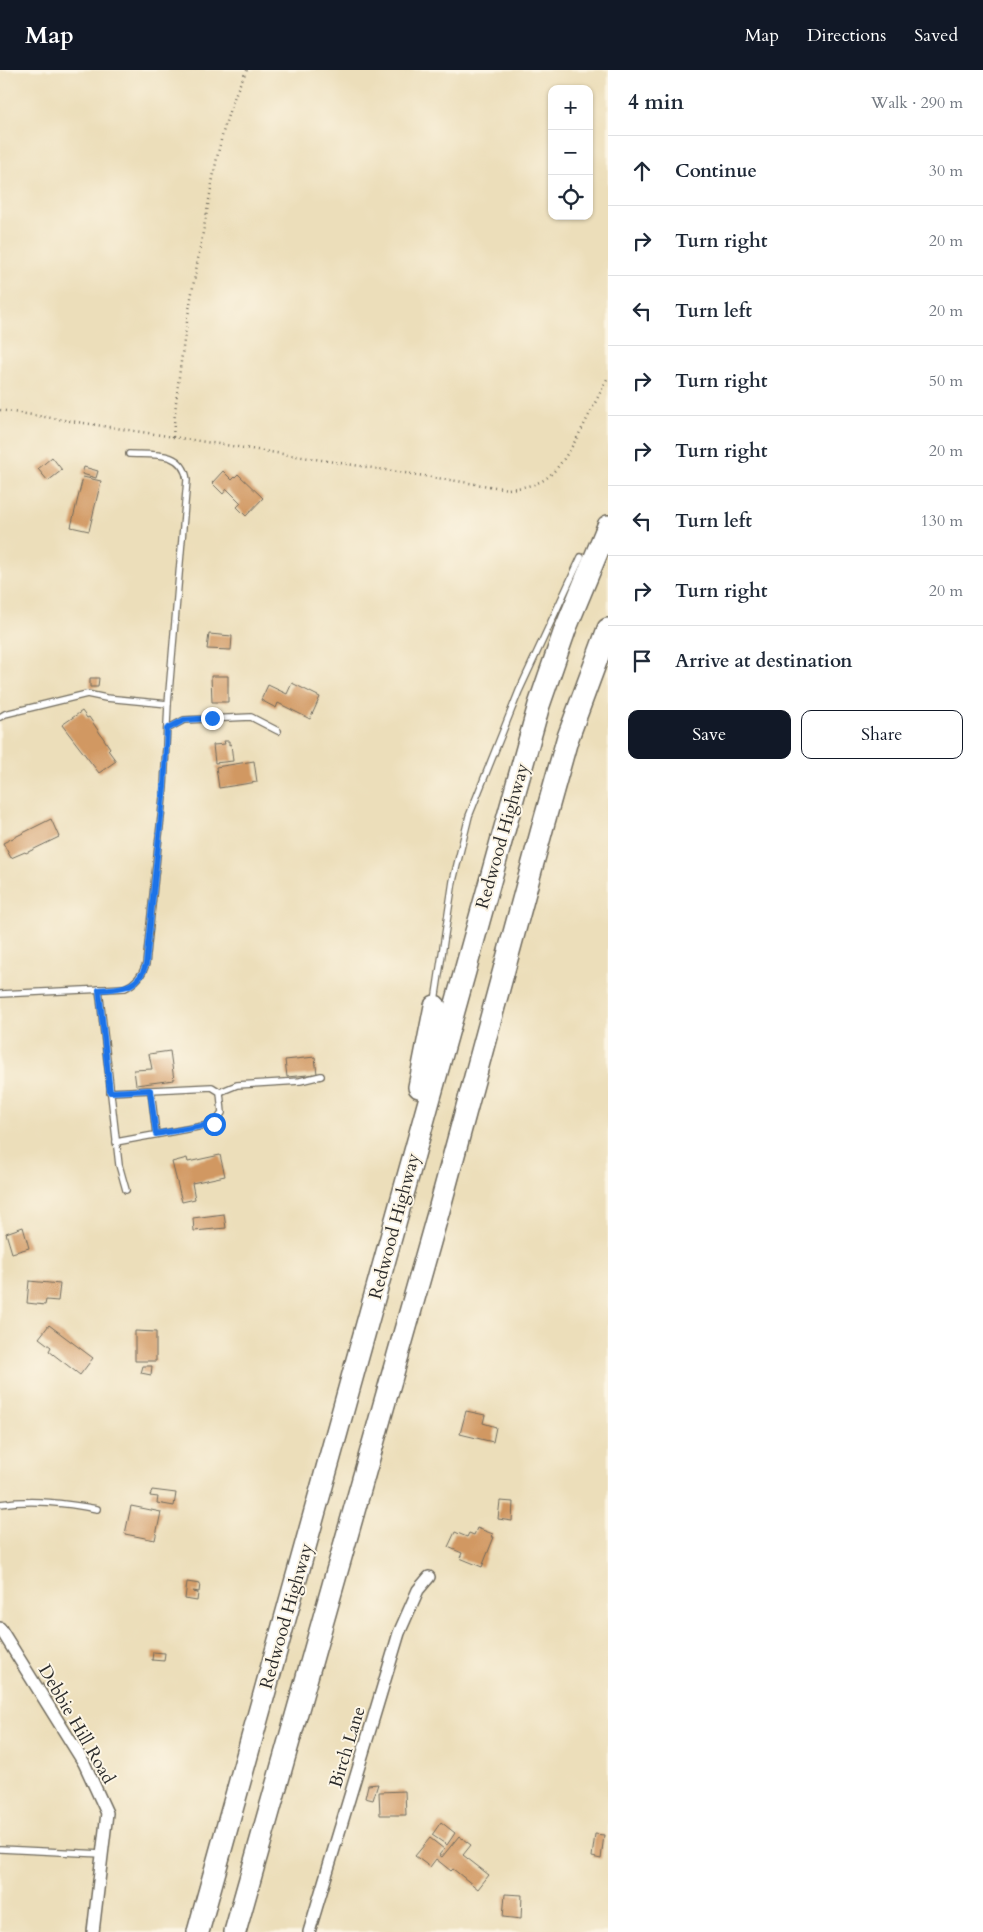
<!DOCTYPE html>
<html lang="en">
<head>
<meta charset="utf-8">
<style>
	body { margin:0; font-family:Cardo,serif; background:#f6f6f7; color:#1f2937 }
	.controls { position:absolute; right:15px; top:15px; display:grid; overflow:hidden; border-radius:10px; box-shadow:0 1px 4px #0004 }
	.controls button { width:45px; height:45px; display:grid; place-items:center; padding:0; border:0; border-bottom:1px solid #e0e1e3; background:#fff; color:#1f2937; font:25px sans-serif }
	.stop { position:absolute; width:15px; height:15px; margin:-11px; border:4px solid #1a73e8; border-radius:50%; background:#fff }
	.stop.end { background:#1a73e8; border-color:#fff; box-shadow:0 1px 5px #0008 }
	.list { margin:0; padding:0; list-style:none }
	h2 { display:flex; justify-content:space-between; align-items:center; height:65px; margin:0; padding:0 20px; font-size:21px }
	h2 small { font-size:16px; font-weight:400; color:#747a83 }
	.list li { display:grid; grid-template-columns:32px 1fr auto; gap:15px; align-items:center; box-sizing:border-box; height:70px; padding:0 20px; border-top:1px solid #e0e1e3 }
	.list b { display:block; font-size:19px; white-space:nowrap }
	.list em { font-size:16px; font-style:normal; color:#747a83 }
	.actions { display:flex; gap:10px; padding:15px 20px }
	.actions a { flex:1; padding:11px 0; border:1px solid #111827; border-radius:10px; text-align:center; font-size:18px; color:#111827 }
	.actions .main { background:#111827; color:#fff }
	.icon { flex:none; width:28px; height:28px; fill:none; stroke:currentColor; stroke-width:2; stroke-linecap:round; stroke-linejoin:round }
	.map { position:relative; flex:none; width:608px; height:1862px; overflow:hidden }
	header { display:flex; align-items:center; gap:30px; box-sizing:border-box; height:70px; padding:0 25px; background:#111827; color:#fff }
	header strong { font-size:24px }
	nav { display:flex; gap:28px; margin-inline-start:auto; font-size:18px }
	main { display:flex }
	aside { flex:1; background:#fff }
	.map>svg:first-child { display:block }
</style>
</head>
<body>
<header>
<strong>Map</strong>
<nav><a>Map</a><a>Directions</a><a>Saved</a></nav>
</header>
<main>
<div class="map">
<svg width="608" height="1862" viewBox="0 0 608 1862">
	<rect width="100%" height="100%" fill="#fcf5e5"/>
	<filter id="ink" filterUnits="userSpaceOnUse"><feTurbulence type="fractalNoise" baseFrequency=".02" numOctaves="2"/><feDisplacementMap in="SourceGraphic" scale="10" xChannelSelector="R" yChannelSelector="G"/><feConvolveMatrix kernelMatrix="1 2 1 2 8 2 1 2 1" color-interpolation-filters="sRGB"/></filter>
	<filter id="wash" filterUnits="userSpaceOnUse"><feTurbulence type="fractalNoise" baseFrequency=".0096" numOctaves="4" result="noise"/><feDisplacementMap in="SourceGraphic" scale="20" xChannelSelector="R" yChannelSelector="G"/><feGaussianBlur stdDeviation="1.12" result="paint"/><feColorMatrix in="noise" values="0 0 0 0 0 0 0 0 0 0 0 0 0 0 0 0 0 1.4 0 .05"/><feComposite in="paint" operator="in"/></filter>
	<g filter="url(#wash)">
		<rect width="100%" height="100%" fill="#ecdeba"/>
		<g id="blocks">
			<!-- building -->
			<g fill="#d19862">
				<path d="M52 387 62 400 48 411 38 399Z"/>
				<path d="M84 397 98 401 96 408 82 404Z"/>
				<path d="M223 401 232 410 238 404 263 428 246 446 237 437 241 433 227 419 223 424 212 413Z"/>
				<path d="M83 407 101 411 89 461 71 457Z"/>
				<path d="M209 564 232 566 231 580 207 579Z"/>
				<path d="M211 606H228V632H212Z"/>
				<path d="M90 608H99L98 617H90Z"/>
				<path d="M292 613 320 627 310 649 278 633 276 638 261 630 268 615 287 624Z"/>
				<path d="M82 641 87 648 89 647 110 678 108 680 116 691 99 703 62 655Z"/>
				<path d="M224 671H229V675L231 674 233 691 215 693 213 675 225 674Z"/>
				<path d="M254 691 257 712 219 718 216 697Z"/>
				<path d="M51 749 59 767 26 783 25 782 11 788 3 773Z"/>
				<path d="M170 981 174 1010 136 1015 134 1000 152 999 149 984Z"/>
				<path d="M315 987 317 1004 287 1007 285 990Z"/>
				<path d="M220 1085 225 1106 192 1113 195 1129 182 1132 172 1092 187 1088 188 1092Z"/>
				<path d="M224 1144 226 1158 194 1161 193 1148Z"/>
				<path d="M23 1157 29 1178 12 1183 6 1163Z"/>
				<path d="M29 1211 60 1214 58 1231 46 1230 45 1235 27 1233Z"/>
				<path d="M49 1255 93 1288 80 1305 49 1281 51 1277 39 1268Z"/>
				<path d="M135 1261 156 1262V1291H135Z"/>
				<path d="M143 1296H152L151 1305 141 1303Z"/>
				<path d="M466 1341 485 1345 483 1353 496 1357 493 1372 460 1364Z"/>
				<path d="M152 1420 176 1423 174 1436 157 1433 158 1427 150 1426Z"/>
				<path d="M500 1431 513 1432 512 1451 498 1449Z"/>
				<path d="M131 1436 161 1442 155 1470 125 1464Z"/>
				<path d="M477 1458 493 1464 492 1467H494L482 1497 460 1488 462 1483 448 1477 455 1462 467 1467 469 1463 474 1465Z"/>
				<path d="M187 1512 200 1514 199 1522 193 1521V1522L198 1523 197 1531 185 1529Z"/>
				<path d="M153 1582 165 1583 164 1591 152 1590Z"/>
				<path d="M378 1714 373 1730 365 1728 368 1715Z"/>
				<path d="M405 1721 406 1745H380L379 1722Z"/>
				<path d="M441 1752 455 1763 447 1775 432 1765Z"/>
				<path d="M595 1764 604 1765 601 1789 592 1787Z"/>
				<path d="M459 1766 471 1775 463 1785 489 1805 478 1819 453 1799 451 1801 436 1789 430 1797 415 1786 430 1768 444 1779 439 1785 442 1787Z"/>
				<path d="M505 1824 522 1825 521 1849 503 1847Z"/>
			</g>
		</g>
	</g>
	<g filter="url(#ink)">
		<use href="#blocks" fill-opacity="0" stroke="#6f6a5d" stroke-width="1"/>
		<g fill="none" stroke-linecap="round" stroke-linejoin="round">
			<!-- lane casing -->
			<g stroke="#6f6a5d" stroke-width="8">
				<g id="lane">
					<path d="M0 647 5 644 87 624 106 628 168 634"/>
					<path d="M167 659 184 650 251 647 278 661"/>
					<path d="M99 919 119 1095 126 1120"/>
					<path d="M0 924 125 918C136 913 142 906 146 894L164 717 168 634 187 410C183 380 153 385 129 384"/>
					<path d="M435 931 453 811 469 746 519 621 581 487"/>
					<path d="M151 1020 156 1064"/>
					<path d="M110 1022 212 1017 220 1022 222 1043 214 1054 116 1072"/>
					<path d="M220 1022 237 1015 300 1011 321 1006"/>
					<path d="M0 1434C33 1429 65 1433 97 1439"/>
					<path d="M0 1779 102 1784"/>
				</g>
			</g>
			<!-- street casing -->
			<g stroke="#6f6a5d" stroke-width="14">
				<g id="street">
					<path d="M0 1558 84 1693 107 1743 93 1862"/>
					<path d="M309 1862 399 1563 418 1520 429 1507"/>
				</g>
			</g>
			<!-- highway casing -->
			<g stroke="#6f6a5d" stroke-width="24">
				<g id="highway">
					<path d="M419 1017 435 936"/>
					<path d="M198 1862 539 635 565 560 608 456"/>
					<path d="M235 1862 439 1140 544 752 567 670 608 559"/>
				</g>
			</g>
			<!-- path -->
			<g stroke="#6f6a5d" stroke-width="2.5" stroke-dasharray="1 4" stroke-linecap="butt">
				<path d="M0 340 508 419C520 418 531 416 542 411 567 398 594 333 608 307"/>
				<path d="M173 367C178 296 191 226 204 157 214 105 221 47 247 0"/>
			</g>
			<!-- lane -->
			<use href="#lane" stroke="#fff" stroke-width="5.5"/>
			<!-- street -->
			<use href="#street" stroke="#fff" stroke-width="11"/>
			<!-- highway -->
			<use href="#highway" stroke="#fff" stroke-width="21"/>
		</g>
	</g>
	<g fill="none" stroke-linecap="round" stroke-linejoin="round" filter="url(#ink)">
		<!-- route -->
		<path stroke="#1a73e8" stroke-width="6" d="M212 648 184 650 167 659 164 717 146 894C139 919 121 918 99 920L110 1022 150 1020 156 1064 214 1054"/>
	</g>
	<g text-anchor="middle" stroke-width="4" stroke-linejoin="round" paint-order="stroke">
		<!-- street labels -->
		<g font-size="18" fill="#2b2b2b" stroke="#fcf5e5">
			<text transform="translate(502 766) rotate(-74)" y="6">Redwood Highway</text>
			<text transform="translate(394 1156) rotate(-75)" y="6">Redwood Highway</text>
			<text transform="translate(286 1546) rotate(-74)" y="6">Redwood Highway</text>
			<text transform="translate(77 1654) rotate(60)" y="6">Debbie Hill Road</text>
			<text transform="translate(347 1677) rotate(-73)" y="6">Birch Lane</text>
		</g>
	</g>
</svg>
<div class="controls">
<button>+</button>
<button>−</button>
<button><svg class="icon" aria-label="locate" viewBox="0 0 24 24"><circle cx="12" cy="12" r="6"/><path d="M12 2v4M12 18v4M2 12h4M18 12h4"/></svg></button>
</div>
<div class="stop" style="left:214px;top:1054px"></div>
<div class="stop end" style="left:212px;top:648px"></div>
</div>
<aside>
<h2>4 min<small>Walk · 290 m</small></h2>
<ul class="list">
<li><svg class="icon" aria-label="ahead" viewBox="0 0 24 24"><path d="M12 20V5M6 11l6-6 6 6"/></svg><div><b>Continue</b></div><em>30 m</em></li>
<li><svg class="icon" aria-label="right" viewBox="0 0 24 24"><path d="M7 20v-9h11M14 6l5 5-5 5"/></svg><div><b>Turn right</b></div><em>20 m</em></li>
<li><svg class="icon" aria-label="left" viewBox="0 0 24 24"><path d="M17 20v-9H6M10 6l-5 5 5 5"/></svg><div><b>Turn left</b></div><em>20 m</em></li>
<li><svg class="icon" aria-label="right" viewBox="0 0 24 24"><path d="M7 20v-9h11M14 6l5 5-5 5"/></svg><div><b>Turn right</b></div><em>50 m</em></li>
<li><svg class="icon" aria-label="right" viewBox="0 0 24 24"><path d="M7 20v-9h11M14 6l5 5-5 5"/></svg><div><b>Turn right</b></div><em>20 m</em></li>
<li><svg class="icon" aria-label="left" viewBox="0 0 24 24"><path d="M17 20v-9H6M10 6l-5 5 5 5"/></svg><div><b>Turn left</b></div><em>130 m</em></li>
<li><svg class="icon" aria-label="right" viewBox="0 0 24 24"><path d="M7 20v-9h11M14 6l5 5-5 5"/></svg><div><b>Turn right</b></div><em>20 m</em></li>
<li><svg class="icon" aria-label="arrive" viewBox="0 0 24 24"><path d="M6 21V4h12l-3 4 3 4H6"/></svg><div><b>Arrive at destination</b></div></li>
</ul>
<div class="actions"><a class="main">Save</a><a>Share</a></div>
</aside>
</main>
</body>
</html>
